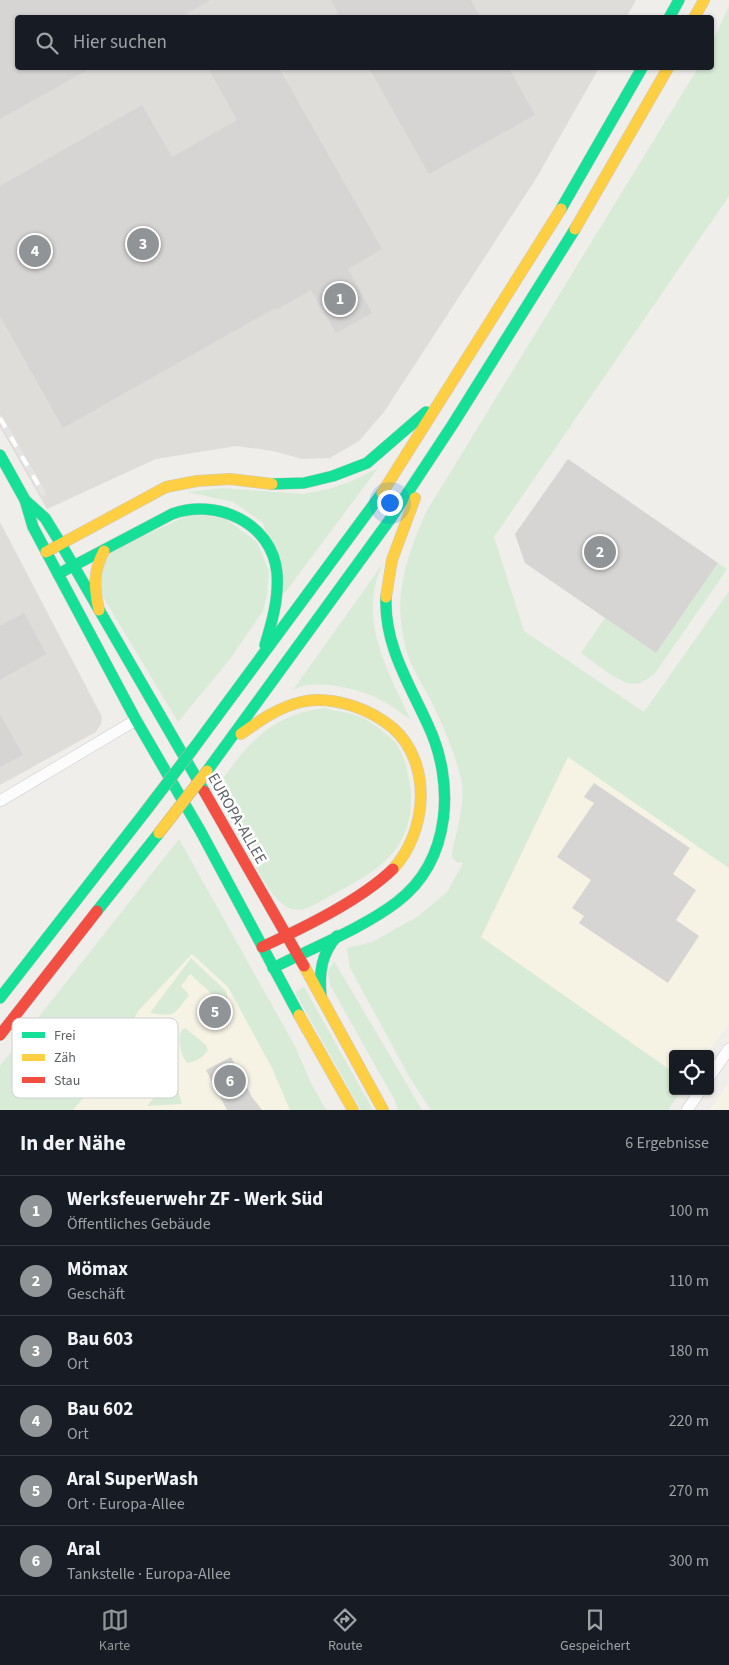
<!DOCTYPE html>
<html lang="de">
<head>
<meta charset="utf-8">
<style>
	body { margin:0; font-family:"Source Sans 3",sans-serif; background:#242831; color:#f1f3f6 }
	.controls { position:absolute; right:15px; bottom:15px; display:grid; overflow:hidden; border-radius:5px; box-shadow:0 1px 4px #0004 }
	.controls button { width:45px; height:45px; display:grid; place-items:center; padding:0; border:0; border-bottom:1px solid #363941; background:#171b24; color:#f1f3f6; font:25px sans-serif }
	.you { position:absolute; left:389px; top:502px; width:18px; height:18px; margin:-12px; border:4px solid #fff; border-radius:50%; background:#1a73e8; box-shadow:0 0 0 8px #1a73e833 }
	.badge { display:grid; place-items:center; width:32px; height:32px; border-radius:50%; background:#919496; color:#fff; font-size:16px; font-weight:700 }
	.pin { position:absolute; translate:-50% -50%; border:2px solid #fff; box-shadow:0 1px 5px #0006 }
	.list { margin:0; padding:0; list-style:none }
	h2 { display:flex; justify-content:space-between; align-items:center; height:65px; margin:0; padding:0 20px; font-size:21px }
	h2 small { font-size:16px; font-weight:400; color:#9ea1a6 }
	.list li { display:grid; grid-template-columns:32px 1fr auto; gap:15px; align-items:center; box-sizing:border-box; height:70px; padding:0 20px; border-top:1px solid #363941 }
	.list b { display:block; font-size:19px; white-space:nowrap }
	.list p { margin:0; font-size:16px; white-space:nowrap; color:#9ea1a6 }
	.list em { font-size:16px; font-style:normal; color:#9ea1a6 }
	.icon { flex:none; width:28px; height:28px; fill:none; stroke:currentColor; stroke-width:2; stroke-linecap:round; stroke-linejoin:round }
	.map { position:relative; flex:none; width:729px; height:1110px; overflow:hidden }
	.search { position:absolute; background:#171b24; box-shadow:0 1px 4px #0004; left:15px; right:15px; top:15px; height:55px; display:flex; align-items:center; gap:12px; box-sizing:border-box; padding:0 18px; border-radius:5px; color:#9ea1a6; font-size:19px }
	.sheet { height:485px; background:#171b24 }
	nav { display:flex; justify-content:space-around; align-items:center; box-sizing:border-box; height:70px; border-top:1px solid #363941; background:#171b24; font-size:14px; color:#9ea1a6 }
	nav a { display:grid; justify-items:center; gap:2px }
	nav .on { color:#919496 }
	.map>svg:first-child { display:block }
</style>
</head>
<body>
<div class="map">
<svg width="729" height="1110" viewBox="0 0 729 1110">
	<rect width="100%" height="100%" fill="#efeeea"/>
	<!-- commercial -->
	<g fill="#f7f3e4">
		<path d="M568 757 729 868V1023L707 1054H673V1072L481 938Z"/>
		<path d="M192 954 228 987 272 1068 290 1110H60L138 1011Z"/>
		<path d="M729 1082V1110H710Z"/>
	</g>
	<!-- industrial -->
	<g fill="#dfddda">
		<path d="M0 0H636L626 18H18V68H599L537 177 384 412 359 441 330 458 302 459 273 451 237 446 156 459 47 509 0 427Z"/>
		<path d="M0 522 102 717 101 724 96 732 0 785Z"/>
	</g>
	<!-- green -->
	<g fill="#d8ebd6">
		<path d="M729 6V196L494 537 524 631 644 712 729 591V868L568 757 481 937 673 1072V1091H681L668 1110H431L410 1078 350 968 347 948 372 942 417 917 447 892 463 863 457 862 452 858C452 849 454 843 456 835 460 818 465 797 461 779 454 750 442 723 429 697 421 682 410 665 406 649 392 597 406 559 426 512L698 68H712V43Z"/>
		<path d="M378 468 284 594 263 523 233 502 188 492 223 488 302 494 329 489 354 480Z"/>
		<path d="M191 514 226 519 257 542 269 571 267 594 263 611 230 659 178 722 102 595 100 569 113 550Z"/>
		<path d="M384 562C356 616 387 670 411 720 400 712 388 703 375 697 355 688 312 678 293 690Z"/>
		<path d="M718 563 727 569 656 672C650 677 644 683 636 684 621 686 593 661 581 653L605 618 656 653Z"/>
		<path d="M324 708C335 711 356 713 365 719 375 725 387 734 395 742 400 748 404 759 406 766 414 796 414 824 395 850 379 871 352 884 330 896 319 902 304 913 291 909 280 905 273 894 266 885L214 791C246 746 267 716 324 708Z"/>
		<path d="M179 839 296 1048 310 1081 326 1110H290L272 1068 228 987 192 954 138 1011 108 1068 73 1110H0V1066Z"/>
		<path d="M191 958 226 991 230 1010 211 999 213 995 190 974 181 986 189 995C174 1015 176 1017 150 1013Z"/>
		<path d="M334 961 422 1110H398L394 1099 330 985 328 972Z"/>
		<path d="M304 987 373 1110H361L353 1096 295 992Z"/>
		<path d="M185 1028 206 1045 208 1050C204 1057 195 1062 187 1063 181 1056 177 1039 181 1031Z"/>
		<path d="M165 1084 177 1087 182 1104 147 1106Z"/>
	</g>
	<!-- building -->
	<g fill="#d6d5d3">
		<path d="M0 0H210L179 18H18V68H91L0 119Z"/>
		<path d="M331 0H471L480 18H341Z"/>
		<path d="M208 68H279L382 249 348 269 372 313 336 333 311 290 276 310 275 308 63 428 0 316V186L142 105 172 157 237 120Z"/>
		<path d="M369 68H509L535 115 429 174Z"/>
		<path d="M568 459 718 563 656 653 525 563 515 534Z"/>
		<path d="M24 613 46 654 0 680V626Z"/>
		<path d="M0 714 23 755 0 767Z"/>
		<path d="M594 783 690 848 673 874 696 890 676 920 699 936 668 983 579 923 584 916 572 908 591 880 557 857 594 803 584 797Z"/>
		<path d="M209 999 228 1015 221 1024 202 1008Z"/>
		<path d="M231 1057 252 1097 262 1110H227L206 1070Z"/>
	</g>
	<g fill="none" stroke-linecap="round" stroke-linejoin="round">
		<!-- street casing -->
		<g stroke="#cbcccc" stroke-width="12">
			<g id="street">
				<path d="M0 801 136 720"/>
				<path d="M710 1076 729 1049"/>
				<path d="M687 1110 700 1091"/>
			</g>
		</g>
		<!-- fast casing -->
		<g stroke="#cacacb" stroke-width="12">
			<g id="fast">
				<path d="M669 18 679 0"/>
				<path d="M561 209 642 68"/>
				<path d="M0 455 25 500 33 527 136 720 201 832 299 1015"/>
				<path d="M272 484 304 483 333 476 367 463 426 412"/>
				<path d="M25 500 45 518 61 544 204 791"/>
				<path d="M58 574 172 514C216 498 272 522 277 573 279 598 272 622 265 645"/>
				<path d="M193 749 382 493"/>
				<path d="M207 771 391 518 453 424 575 229"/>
				<path d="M97 911 159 833"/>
				<path d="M273 968C312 948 363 928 397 902 452 860 455 782 428 725 409 683 384 645 386 597"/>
				<path d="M321 996C319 973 321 954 337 936"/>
				<path d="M0 998 145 812"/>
			</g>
		</g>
		<!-- slow casing -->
		<g stroke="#cacacb" stroke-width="12">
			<g id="slow">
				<path d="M694 18 704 0"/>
				<path d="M575 229 668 68"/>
				<path d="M382 493 561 209"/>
				<path d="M46 552 166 487 197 481 230 479 272 484"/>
				<path d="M386 597 392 560 415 498"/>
				<path d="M99 610C94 588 93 571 104 551"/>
				<path d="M241 734C259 721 279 707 301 702 318 698 337 701 353 706 368 711 381 718 393 728 433 764 427 832 393 869"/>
				<path d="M304 966 383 1110"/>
				<path d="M299 1015 353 1110"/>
			</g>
		</g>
		<!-- jam casing -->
		<g stroke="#cacacb" stroke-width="12">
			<g id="jam">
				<path d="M204 791 304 966"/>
				<path d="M262 947C303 928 361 900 393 869"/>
				<path d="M0 1035 97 911"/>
			</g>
		</g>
		<!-- street -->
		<use href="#street" stroke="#fdfcfc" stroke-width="11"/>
		<!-- fast -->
		<use href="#fast" stroke="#16e098" stroke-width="11"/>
		<!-- slow -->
		<use href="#slow" stroke="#ffcf43" stroke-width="11"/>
		<!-- jam -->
		<use href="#jam" stroke="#f24e42" stroke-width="11"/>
		<!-- rail casing -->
		<g stroke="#e4e4e4" stroke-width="5.5">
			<path id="rail" d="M0 418 43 493"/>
		</g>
		<!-- rail -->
		<use href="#rail" stroke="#fff" stroke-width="4" stroke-dasharray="11" stroke-linecap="butt"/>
		<!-- fast-bridge casing -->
		<g stroke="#c8b996" stroke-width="12" stroke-linecap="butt">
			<path id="fast-bridge" d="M145 812 193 749"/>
		</g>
		<!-- slow-bridge casing -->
		<g stroke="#c8b996" stroke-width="12" stroke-linecap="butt">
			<path id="slow-bridge" d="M159 833 207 771"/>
		</g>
		<!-- fast-bridge -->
		<use href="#fast-bridge" stroke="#16e098" stroke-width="11"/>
		<!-- slow-bridge -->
		<use href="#slow-bridge" stroke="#ffcf43" stroke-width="11"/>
	</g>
	<g text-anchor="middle" stroke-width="5" stroke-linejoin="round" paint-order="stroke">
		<!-- street labels -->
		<g font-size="16" fill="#5f6368" stroke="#fff">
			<text transform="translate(238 818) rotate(60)" y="6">EUROPA-ALLEE</text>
		</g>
	</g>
	<!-- legend -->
	<rect x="12" y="1018" width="166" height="80" rx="8" fill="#fff" stroke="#cfd0d2" stroke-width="1"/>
	<rect x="22" y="1032" width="23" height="6" fill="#16e098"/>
	<rect x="22" y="1054" width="23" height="7" fill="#ffcf43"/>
	<rect x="22" y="1077" width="23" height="6" fill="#f24e42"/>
	<g font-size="14" fill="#5f6368">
		<text x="54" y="1040">Frei</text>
		<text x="54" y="1062">Zäh</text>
		<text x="54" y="1085">Stau</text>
	</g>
</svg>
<div class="controls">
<button><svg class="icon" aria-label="locate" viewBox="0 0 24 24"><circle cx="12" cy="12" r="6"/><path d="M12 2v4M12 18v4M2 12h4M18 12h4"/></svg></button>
</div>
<div class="you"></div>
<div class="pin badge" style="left:340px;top:299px">1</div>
<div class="pin badge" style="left:600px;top:552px">2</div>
<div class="pin badge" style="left:143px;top:244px">3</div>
<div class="pin badge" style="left:35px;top:251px">4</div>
<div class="pin badge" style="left:215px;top:1012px">5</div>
<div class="pin badge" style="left:230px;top:1081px">6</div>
<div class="search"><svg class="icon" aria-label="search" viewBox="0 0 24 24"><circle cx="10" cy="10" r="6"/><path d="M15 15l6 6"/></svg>Hier suchen</div>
</div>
<section class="sheet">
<h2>In der Nähe<small>6 Ergebnisse</small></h2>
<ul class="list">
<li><span class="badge">1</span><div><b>Werksfeuerwehr ZF - Werk Süd</b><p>Öffentliches Gebäude</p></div><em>100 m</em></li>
<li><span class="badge">2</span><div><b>Mömax</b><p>Geschäft</p></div><em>110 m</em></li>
<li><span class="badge">3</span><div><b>Bau 603</b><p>Ort</p></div><em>180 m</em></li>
<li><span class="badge">4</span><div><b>Bau 602</b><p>Ort</p></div><em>220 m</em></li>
<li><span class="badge">5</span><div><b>Aral SuperWash</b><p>Ort · Europa-Allee</p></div><em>270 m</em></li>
<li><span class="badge">6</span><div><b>Aral</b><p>Tankstelle · Europa-Allee</p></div><em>300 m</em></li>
</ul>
</section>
<nav>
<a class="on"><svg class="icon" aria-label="map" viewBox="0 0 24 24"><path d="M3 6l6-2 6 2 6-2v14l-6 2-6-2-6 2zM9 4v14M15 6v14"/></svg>Karte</a>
<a><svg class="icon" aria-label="directions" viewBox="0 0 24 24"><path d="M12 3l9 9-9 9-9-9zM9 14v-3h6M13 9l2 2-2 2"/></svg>Route</a>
<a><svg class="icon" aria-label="saved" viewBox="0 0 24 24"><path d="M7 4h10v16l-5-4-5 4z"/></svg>Gespeichert</a>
</nav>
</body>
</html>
